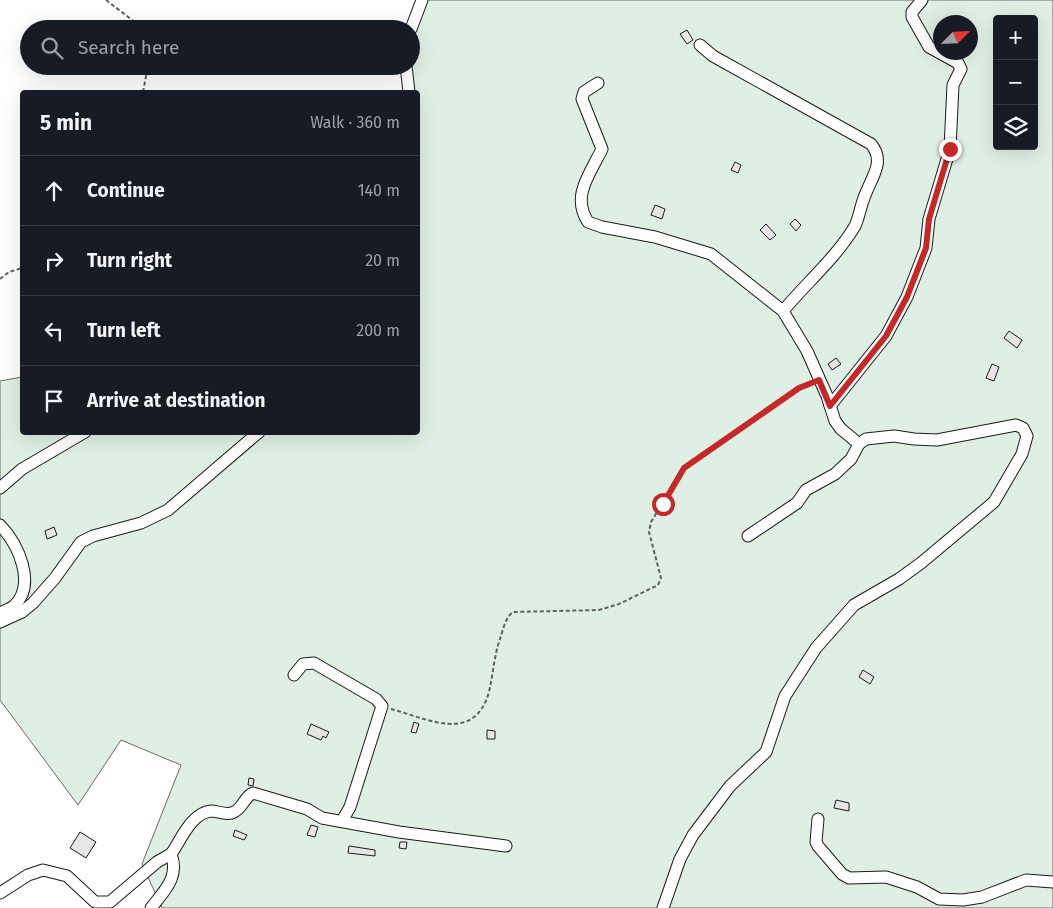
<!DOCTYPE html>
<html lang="en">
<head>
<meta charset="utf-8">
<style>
	body { margin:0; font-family:"Fira Sans",sans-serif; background:#242831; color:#f1f3f6 }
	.controls { position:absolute; right:15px; top:15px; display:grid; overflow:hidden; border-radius:5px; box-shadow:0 5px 20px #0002 }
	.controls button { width:45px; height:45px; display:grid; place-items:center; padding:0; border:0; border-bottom:1px solid #363941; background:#171b24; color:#f1f3f6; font:25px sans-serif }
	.compass { position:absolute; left:933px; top:15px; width:45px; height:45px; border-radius:50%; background:#171b24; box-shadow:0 5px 20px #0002; rotate:66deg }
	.stop { position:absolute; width:15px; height:15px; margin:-11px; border:4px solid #c62828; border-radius:50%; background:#fff }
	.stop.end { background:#c62828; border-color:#fff; box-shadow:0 1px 5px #0008 }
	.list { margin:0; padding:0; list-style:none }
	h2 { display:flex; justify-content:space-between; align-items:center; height:65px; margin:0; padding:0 20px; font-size:21px }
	h2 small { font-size:16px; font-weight:400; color:#9ea1a6 }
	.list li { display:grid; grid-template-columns:32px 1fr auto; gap:15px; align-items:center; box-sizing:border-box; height:70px; padding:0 20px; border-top:1px solid #363941 }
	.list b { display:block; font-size:19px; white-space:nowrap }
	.list em { font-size:16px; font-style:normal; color:#9ea1a6 }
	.icon { flex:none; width:28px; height:28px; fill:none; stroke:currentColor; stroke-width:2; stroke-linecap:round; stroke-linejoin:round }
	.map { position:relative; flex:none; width:1053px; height:908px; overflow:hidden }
	.search { position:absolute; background:#171b24; box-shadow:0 5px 20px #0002; left:20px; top:20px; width:400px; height:55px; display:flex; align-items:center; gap:12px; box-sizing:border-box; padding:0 18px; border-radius:28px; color:#9ea1a6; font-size:19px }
	.panel { position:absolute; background:#171b24; box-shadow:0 5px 20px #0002; left:20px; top:90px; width:400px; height:345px; border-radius:5px }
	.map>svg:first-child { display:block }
</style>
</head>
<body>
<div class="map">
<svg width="1053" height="908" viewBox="0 0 1053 908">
	<rect width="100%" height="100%" fill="#fff"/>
	<!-- green -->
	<path fill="#e0efe3" stroke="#6a6a6a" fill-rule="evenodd" d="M422 0H1053V908H162L142 864 181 765 121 740 78 805 0 700V381L22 377V432H418V92H409L411 29ZM997 19H1034V146H997ZM940 22H970V52H940Z"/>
	<!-- building -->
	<g fill="#e6e6e6" stroke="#1a1a1a">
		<path d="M687 30 693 40 687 44 680 34Z"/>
		<path d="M735 162 741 165 738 173 731 170Z"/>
		<path d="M655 205 665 209 662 219 651 215Z"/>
		<path d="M795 219 801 225 796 231 790 224Z"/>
		<path d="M766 224 776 235 770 240 760 230Z"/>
		<path d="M1009 331 1022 340 1017 348 1004 338Z"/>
		<path d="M836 358 841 364 832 370 828 364Z"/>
		<path d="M992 364 999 367 994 381 986 378Z"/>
		<path d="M54 527 57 535 47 539 45 531Z"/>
		<path d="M863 670 874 677 870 684 859 677Z"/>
		<path d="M414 722 419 724 416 733 411 732Z"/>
		<path d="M311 724 329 732 326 738 323 736 321 740 307 734Z"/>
		<path d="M487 730 495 731V739H487Z"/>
		<path d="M249 778 254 779 253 786 248 785Z"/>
		<path d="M836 800 849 803V811L834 808Z"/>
		<path d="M311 825 318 827 315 837 307 835Z"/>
		<path d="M235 830 247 835 244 840 233 836Z"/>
		<path d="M80 832 96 842 86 858 70 848Z"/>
		<path d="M400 842H407L406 849 399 848Z"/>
		<path d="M349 846 375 850V856L348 853Z"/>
	</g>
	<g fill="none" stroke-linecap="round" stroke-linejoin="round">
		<!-- minor casing -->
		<g stroke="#1a1a1a" stroke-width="13">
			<g id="minor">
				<path d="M411 29 422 0"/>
				<path d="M700 45 713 56 871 144C885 161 873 175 866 193 861 203 860 215 855 226 836 258 806 283 783 311"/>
				<path d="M406 66 409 92"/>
				<path d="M598 83 584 92 582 99 602 149C590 174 571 196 588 222L602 227 655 237 711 254 783 311 807 351 827 396 835 421 841 429 859 444"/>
				<path d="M830 406 886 336 907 297 926 248 929 219 950 149 953 85 961 69 958 63 929 47 912 17V12L922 0"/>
				<path d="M0 488 22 469 85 432"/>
				<path d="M0 525C18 544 37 584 14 606 10 609 4 611 0 613"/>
				<path d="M0 622 22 612 33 603 55 578 81 542 93 536 141 523 168 510 259 432"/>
				<path d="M294 675 303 664 314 663 376 699 382 706 350 807 342 821"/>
				<path d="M818 819 816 842 818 846 842 874 849 878 886 877 917 887 939 899 963 900 982 897 1026 880 1053 882"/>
				<path d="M171 854C181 840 191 813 211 811 218 811 227 816 234 812 243 808 244 797 253 793L307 809 322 818 399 832 506 846"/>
				<path d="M0 893 28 875 43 870 67 876 95 902H110L157 862 171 854C180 877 164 891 151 908"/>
				<path d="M663 908 680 859 693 835 730 786 766 752 785 696 816 648 854 605 899 579 921 563 994 502 1022 454 1027 436 1023 428 1016 425 937 440 914 439 894 436 866 439 859 444 851 459 835 474 806 490 797 503 748 536"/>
			</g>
		</g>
		<!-- path -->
		<g stroke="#5f5f5f" stroke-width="2" stroke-dasharray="4 2.5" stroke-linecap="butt">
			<path d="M106 0 136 23 139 29"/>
			<path d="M143 92 148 66"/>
			<path d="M0 279 9 272 22 268"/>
			<path d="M391 709C426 718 474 745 489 692 493 675 494 656 500 639 503 630 505 618 513 612L599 610 619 604 658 585 661 578 649 532 651 522 684 468 758 415 799 388 810 384"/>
		</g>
		<!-- minor -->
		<use href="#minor" stroke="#fff" stroke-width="11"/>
	</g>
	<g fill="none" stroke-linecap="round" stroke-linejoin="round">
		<!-- route -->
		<path stroke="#c62828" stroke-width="6" d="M663 504 684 468 799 388 819 380 830 406 886 336 907 297 926 248 929 219 950 149"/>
	</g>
</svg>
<div class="controls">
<button>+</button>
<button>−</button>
<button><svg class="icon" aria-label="layers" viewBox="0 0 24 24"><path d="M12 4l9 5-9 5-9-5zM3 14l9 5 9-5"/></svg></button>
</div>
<svg class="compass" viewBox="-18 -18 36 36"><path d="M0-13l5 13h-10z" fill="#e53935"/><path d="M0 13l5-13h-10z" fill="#9ea1a6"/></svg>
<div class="stop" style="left:663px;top:504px"></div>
<div class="stop end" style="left:950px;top:149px"></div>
<div class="search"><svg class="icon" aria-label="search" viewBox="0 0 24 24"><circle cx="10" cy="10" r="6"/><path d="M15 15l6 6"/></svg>Search here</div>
<section class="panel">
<h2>5 min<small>Walk · 360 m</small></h2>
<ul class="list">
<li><svg class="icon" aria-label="ahead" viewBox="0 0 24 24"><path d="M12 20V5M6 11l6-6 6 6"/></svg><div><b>Continue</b></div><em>140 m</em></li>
<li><svg class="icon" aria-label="right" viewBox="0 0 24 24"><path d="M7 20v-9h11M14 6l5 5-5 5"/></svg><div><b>Turn right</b></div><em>20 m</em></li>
<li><svg class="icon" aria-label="left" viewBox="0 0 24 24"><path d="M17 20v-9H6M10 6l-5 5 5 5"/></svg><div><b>Turn left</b></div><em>200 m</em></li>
<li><svg class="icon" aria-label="arrive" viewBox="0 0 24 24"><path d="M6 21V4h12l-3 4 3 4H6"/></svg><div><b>Arrive at destination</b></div></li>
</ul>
</section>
</div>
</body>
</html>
